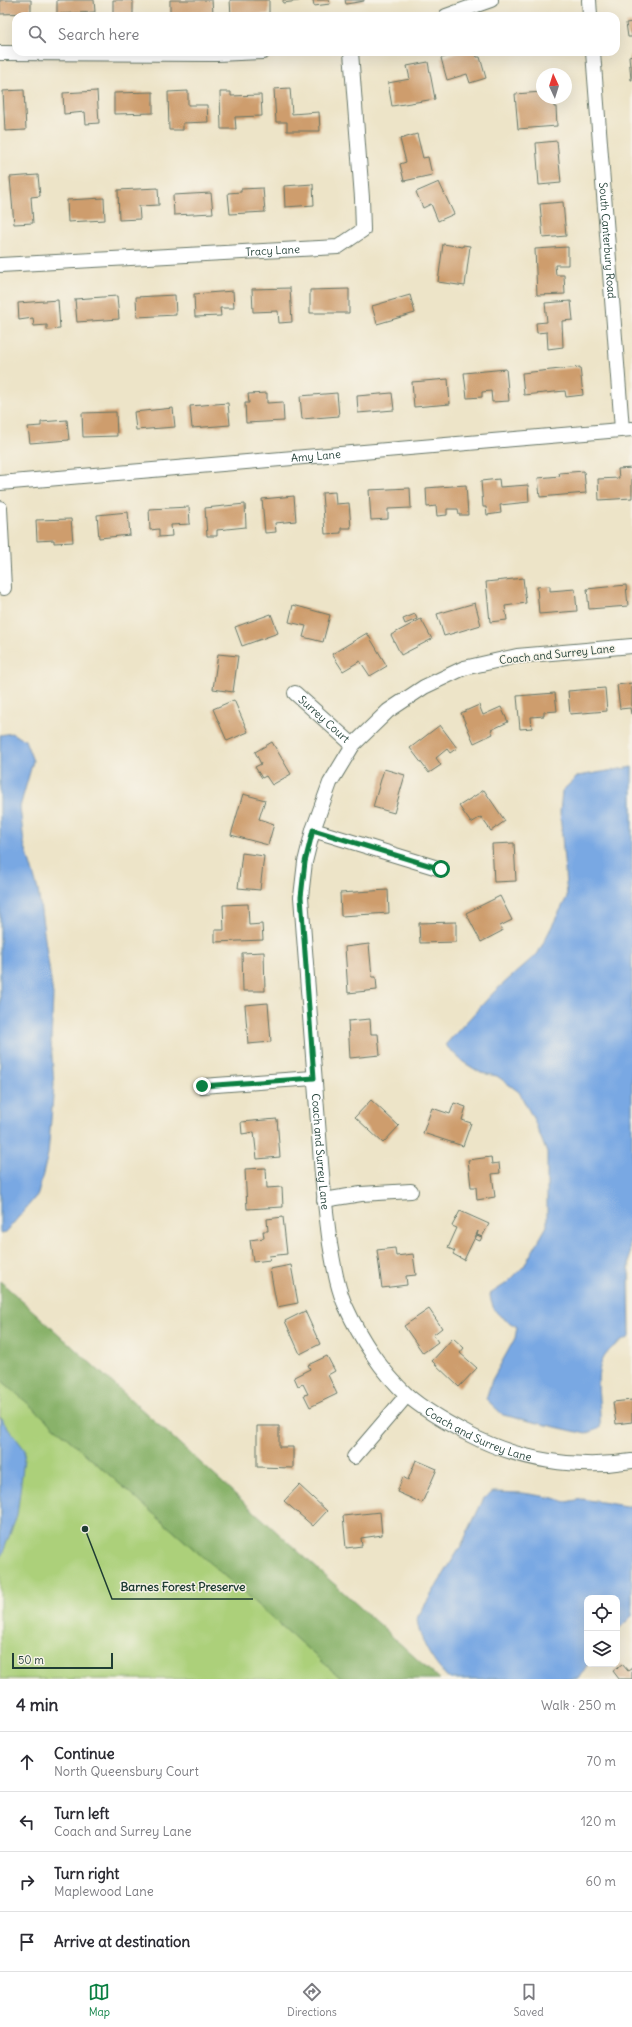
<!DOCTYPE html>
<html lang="en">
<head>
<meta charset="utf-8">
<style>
	body { margin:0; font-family:Delius,sans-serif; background:#f7f7f7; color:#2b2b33 }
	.controls { position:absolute; right:12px; bottom:12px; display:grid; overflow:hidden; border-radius:8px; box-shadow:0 4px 16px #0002 }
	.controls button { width:36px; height:36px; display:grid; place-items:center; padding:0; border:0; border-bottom:1px solid #e1e1e2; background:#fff; color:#2b2b33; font:20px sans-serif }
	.compass { position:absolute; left:536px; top:68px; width:36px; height:36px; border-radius:50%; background:#fff; box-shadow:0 4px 16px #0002; rotate:356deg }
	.scale { position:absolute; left:12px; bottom:10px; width:101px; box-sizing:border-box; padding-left:4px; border:2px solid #1f3d34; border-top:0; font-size:11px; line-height:14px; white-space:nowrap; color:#1f3d34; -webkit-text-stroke:3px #f7f3e8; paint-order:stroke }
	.stop { position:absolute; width:12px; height:12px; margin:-9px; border:3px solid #0b8043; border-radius:50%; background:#fff }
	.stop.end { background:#0b8043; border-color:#fff; box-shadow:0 1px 4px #0008 }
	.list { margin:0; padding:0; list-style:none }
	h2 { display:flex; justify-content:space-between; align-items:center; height:52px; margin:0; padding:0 16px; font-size:17px }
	h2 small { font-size:13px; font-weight:400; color:#7c7c81 }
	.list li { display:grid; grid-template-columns:26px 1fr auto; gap:12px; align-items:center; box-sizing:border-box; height:60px; padding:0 16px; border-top:1px solid #e1e1e2 }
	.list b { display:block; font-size:15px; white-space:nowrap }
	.list p { margin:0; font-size:13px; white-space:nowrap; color:#7c7c81 }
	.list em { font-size:13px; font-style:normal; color:#7c7c81 }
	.icon { flex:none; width:22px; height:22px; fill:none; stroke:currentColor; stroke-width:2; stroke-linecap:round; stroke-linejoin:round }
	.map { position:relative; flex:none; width:632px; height:1679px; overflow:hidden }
	.search { position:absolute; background:#fff; box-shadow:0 4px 16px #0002; left:12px; right:12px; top:12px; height:44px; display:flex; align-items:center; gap:10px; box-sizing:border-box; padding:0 14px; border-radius:12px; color:#7c7c81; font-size:15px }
	.sheet { height:292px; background:#fff }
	nav { display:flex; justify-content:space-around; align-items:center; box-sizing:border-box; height:56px; border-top:1px solid #e1e1e2; background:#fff; font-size:11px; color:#7c7c81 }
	nav a { display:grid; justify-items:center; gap:2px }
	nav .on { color:#0b8043 }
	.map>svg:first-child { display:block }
</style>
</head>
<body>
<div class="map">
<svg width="632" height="1679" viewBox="0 0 632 1679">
	<rect width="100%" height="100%" fill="#f7f3e8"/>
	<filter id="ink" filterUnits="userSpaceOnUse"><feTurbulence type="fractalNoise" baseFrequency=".025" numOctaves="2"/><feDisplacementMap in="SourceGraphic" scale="8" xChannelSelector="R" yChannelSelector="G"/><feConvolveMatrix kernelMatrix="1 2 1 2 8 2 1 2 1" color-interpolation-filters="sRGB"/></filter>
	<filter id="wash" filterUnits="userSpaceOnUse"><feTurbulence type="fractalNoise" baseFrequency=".012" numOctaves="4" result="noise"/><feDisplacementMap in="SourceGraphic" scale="16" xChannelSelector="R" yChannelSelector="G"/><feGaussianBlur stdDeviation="0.9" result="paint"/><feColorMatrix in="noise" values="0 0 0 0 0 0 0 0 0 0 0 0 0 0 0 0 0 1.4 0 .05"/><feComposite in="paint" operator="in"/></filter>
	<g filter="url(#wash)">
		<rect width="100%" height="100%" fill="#ede4c8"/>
		<!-- green -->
		<path fill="#acd07a" stroke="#668657" d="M0 1379 342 1679H0Z"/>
		<!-- forest -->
		<path fill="#89b26a" stroke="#54784f" d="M0 1281 439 1679H342L0 1379Z"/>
		<!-- water -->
		<g fill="#79a8e3" stroke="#4c728c">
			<path d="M11 733 25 740 33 761 20 807 24 843 38 890 53 995 51 1042 54 1085 48 1154 38 1194 6 1232 0 1233V735Z"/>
			<path d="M632 767V1204C628 1249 629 1292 630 1337 584 1357 602 1389 600 1428L586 1434 503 1415 486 1399 492 1380 515 1338 517 1327C501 1317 492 1314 490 1294L507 1283 524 1266 547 1226V1153L534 1120 519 1092 497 1076 481 1073 463 1062 445 1045 494 992 538 953 567 897 560 812 562 791 578 776Z"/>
			<path d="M0 1417 25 1450 17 1516 0 1560Z"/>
			<path d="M493 1492 523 1493 554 1498 566 1502 582 1499 632 1507V1616L617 1631V1598H587L588 1664 578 1679H450C434 1666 418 1638 417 1618L461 1546 484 1498Z"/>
		</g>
		<g id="blocks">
			<!-- building -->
			<g fill="#ce9d6d">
				<path d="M0 0H31V13L0 14Z"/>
				<path d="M57 0H94L95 12 57 14Z"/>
				<path d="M113 0H133V15L113 16Z"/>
				<path d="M170 0H212L213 13 170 15Z"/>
				<path d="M230 0H269V14L231 16Z"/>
				<path d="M283 0H299V1L283 3Z"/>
				<path d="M313 0H329L330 4 314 6Z"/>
				<path d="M345 0H364V1L346 4Z"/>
				<path d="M632 22V37H628L626 23Z"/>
				<path d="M462 52H475L477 57H480L486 78 470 83 467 74 447 80 441 58Z"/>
				<path d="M632 55V80H631L629 56Z"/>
				<path d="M428 62 435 99 392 106 388 83 410 79 407 66Z"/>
				<path d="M290 88 292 114 319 112 320 131H287V122H276L274 89Z"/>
				<path d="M24 90 26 130 5 131 3 91Z"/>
				<path d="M97 91 99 123 86 124 85 112 64 114 63 93Z"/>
				<path d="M188 91V105H207L208 122 183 123V130H169L168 92Z"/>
				<path d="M153 92V113L114 114V93Z"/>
				<path d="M220 92H231V96L261 95 262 116 235 117 236 129H221Z"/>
				<path d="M542 92V98H553L554 107H556L557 126 518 129 515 94Z"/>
				<path d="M417 134 423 158 428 157 432 175 404 181 400 164 406 162 400 139Z"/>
				<path d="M557 141 561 183 539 185 536 143Z"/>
				<path d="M38 175 40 196 31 197 33 223 14 224 10 177Z"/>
				<path d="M439 182 454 214 438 221 431 204 423 208 416 192Z"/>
				<path d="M313 184 314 205 285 207 284 186Z"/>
				<path d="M158 188 159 205 139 206 140 219 119 220 118 190Z"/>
				<path d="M263 188 265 212 230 214 228 193 241 192V189Z"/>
				<path d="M211 193 213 213 174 215 173 195Z"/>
				<path d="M104 198 105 220 68 222 67 200Z"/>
				<path d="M563 202 566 236 543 238 540 204Z"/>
				<path d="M443 244 463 247V245L470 246 465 286 438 282Z"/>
				<path d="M568 247V265H555L556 275H564L565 294 537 295 535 249Z"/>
				<path d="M290 288 292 322 279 323 278 311 253 312 252 289Z"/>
				<path d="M349 289V313H310V290Z"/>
				<path d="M233 291 234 308H220L221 316 195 317 194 294Z"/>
				<path d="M175 295 176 315 137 317 136 297Z"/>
				<path d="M410 295 415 313 377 324 372 306Z"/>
				<path d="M117 296 119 319 77 322 75 299Z"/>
				<path d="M58 300 60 329 47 330V325L34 326 33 318 19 320 18 303Z"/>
				<path d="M571 301 573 320 562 321 563 347 548 349 547 332 537 333 536 323 547 322 545 303Z"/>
				<path d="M580 367 583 395 566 397 565 391 524 395 522 373Z"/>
				<path d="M506 369 509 401 492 402 491 391 482 392V397L467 398 464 373Z"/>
				<path d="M448 379 450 404 414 407 412 382Z"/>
				<path d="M267 393V403L283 402 284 421 246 423 245 403H249L248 394Z"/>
				<path d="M337 393 339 416 302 419 300 396Z"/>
				<path d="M392 393 394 410 358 413 357 396Z"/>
				<path d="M228 403 230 425 192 428 190 406Z"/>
				<path d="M173 408 175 427 136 430 134 412Z"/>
				<path d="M116 412 117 436 83 437 82 413Z"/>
				<path d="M67 420 69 440 30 443 28 427 41 426V422Z"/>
				<path d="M632 468V498L599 500 598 479 619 478 618 469Z"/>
				<path d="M584 471 586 493 540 497 538 478 560 476 559 473Z"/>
				<path d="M499 479 500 487 528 485 529 502 500 505 501 513 487 515 486 507H483L481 481Z"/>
				<path d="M466 485 468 515H459L458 509H447V515L437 516 436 506 427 507 426 488Z"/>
				<path d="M410 488 411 508 388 509V519L371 520 369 490Z"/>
				<path d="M335 492 336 504 349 503 351 528H341V533L325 534 322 493Z"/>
				<path d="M294 496 296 521 275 523 276 532 265 533 262 499Z"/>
				<path d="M245 504 246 527 217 530V536H207L205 508Z"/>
				<path d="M189 507 190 524 171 525 172 536 159 537V529L150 530 149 509Z"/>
				<path d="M128 512 130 535 99 538 97 515Z"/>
				<path d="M71 519 73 542 54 543V540L37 541 36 520Z"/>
				<path d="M523 578 526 603 505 606 507 620 490 622 486 582Z"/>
				<path d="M626 585 628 606 589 609 587 589Z"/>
				<path d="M550 586V591L575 589 577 611 539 614 537 587Z"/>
				<path d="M475 603 481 625 444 636 437 614Z"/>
				<path d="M293 605 330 615 323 642 303 637 306 626 289 622Z"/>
				<path d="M271 614 278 633 242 646 235 627Z"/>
				<path d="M415 614 417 619 405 624 403 619Z"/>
				<path d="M421 619 432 639 401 655 391 635Z"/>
				<path d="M367 633 387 666 370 676 360 661 343 671 332 654Z"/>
				<path d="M218 654 238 656 233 692 213 689Z"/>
				<path d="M632 683V714H631L630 708 620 709 617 685Z"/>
				<path d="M605 688 607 711 570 714 568 691Z"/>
				<path d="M555 693 557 711 544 712V716L531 717 532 728 520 729 517 696Z"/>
				<path d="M234 700 248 732 227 741 213 709Z"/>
				<path d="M479 705 483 715 501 707 508 722 491 730 493 734 474 743 461 713Z"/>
				<path d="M440 725 457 748 450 753 447 749 436 758 441 765 429 773 410 748Z"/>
				<path d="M272 742 291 774 272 785 266 776 262 778 255 767 261 764 255 752Z"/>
				<path d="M384 769 405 775 394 813 373 807Z"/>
				<path d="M484 790 505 821 491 831 481 817 471 823 459 806Z"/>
				<path d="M243 794 265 800 259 819 274 824 268 845 231 835Z"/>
				<path d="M514 843 516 881 494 882 492 844Z"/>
				<path d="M242 853 264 856 260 890 238 888Z"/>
				<path d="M388 890 389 913 341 916 340 893Z"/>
				<path d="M500 896 512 920 500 926 502 931 481 942 466 913Z"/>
				<path d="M248 904 249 925 262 924 263 940 215 942V930H224L223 905Z"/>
				<path d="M456 922V942L420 943 419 923Z"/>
				<path d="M369 944 372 977H376L377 990 348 993 345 947Z"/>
				<path d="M264 952 265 991H243L242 953Z"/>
				<path d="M268 1003 271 1042 248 1044 245 1005Z"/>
				<path d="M370 1019 371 1034H378L380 1055 350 1058 348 1021Z"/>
				<path d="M371 1100 399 1126 383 1143 355 1117Z"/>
				<path d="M454 1103 466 1107 462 1120 471 1123 463 1146 423 1133 432 1108 450 1114Z"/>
				<path d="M277 1119 280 1157 257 1159 254 1132 242 1134 241 1122Z"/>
				<path d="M491 1157 492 1164 499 1163 500 1173 492 1174 495 1197 477 1200 476 1187H471L468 1160Z"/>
				<path d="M266 1168 267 1188 282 1187 283 1207 247 1209 245 1169Z"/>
				<path d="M460 1211 489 1224 482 1237 477 1235 478 1231 464 1260 453 1254 455 1251 448 1248 457 1228 452 1226Z"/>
				<path d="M283 1217 287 1254 269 1256 270 1260 253 1262 250 1240 264 1238 263 1231H268L267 1219Z"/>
				<path d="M477 1235 482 1237 480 1241 475 1239Z"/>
				<path d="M395 1248 396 1256 413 1254 416 1275 406 1276 407 1285 382 1288 377 1250Z"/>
				<path d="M291 1265 298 1303 277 1307 270 1269Z"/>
				<path d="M429 1309 442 1328 433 1335 438 1342 423 1353 404 1326Z"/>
				<path d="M305 1311 320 1344 300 1354 285 1321Z"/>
				<path d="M453 1338 464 1348 460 1353 477 1368 459 1387 432 1361Z"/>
				<path d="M327 1356 335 1371 328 1375 337 1394 310 1407 304 1395 308 1394 303 1384 298 1386 294 1377 310 1369 308 1365Z"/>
				<path d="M632 1400V1422L616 1424 613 1402Z"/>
				<path d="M257 1426H279V1447H293V1468L257 1467Z"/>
				<path d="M416 1460 437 1469 422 1503 397 1492 403 1477 408 1480Z"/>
				<path d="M299 1485 327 1511 313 1526 284 1501Z"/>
				<path d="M380 1512 382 1535 361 1538 362 1546 346 1548 343 1516Z"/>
				<path d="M622 1664 628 1671 632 1668V1679H619L613 1671Z"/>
			</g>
		</g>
	</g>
	<g filter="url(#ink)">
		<use href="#blocks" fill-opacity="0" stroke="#677768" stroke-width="1"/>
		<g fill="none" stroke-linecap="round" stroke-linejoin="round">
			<!-- street casing -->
			<g stroke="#677768" stroke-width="16">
				<g id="street">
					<path d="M589 0 590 16"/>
					<path d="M446 16 491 0"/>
					<path id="s1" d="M593 52 622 429"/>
					<path d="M0 53 217 54 263 52"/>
					<path id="s2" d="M0 265 338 247 363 230 362 198 351 52"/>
					<path id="s3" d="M0 483 632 429"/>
					<path d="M0 508 4 588"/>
					<path id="s4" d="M632 646 517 656 464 668 424 687 388 711 353 745 330 783 313 830 305 862 301 897C308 981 313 1065 320 1149 322 1181 326 1213 330 1244 334 1266 337 1288 346 1307 360 1338 382 1372 407 1395 425 1411 447 1423 468 1434 518 1460 576 1470 632 1461"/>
					<path id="s5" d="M295 693 353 745"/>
					<path d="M313 830 441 869"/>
					<path d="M202 1086 313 1078"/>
					<path d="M324 1200 361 1194 411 1191"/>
					<path d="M354 1457 407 1395"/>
				</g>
			</g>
			<!-- street -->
			<use href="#street" stroke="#fff" stroke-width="14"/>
		</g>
	</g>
	<g fill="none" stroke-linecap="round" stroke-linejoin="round" filter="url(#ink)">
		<!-- route -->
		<path stroke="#0b8043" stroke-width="5" d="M202 1086 314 1078 301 897 305 862 313 830 441 869"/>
	</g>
	<g text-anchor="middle" stroke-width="3" stroke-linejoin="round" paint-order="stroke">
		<!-- street labels -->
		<g font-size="11" fill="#1f3d34" stroke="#f7f3e8">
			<text dy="4" stroke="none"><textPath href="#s1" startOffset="189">South Canterbury Road</textPath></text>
			<text dy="4" stroke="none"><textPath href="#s2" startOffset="273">Tracy Lane</textPath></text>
			<text dy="4" stroke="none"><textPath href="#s3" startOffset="317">Amy Lane</textPath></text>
			<text transform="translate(557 654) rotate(-6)" y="4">Coach and Surrey Lane</text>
			<text dy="4" stroke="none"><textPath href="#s5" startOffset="39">Surrey Court</textPath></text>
			<text dy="4" stroke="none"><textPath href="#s4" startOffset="724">Coach and Surrey Lane</textPath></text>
			<text dy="4" stroke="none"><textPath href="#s4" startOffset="1072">Coach and Surrey Lane</textPath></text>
		</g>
	</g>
	<!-- callouts -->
	<path fill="none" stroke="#1f3d34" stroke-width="1.5" d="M85 1529L112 1599H253"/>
	<circle fill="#1f3d34" stroke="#f7f3e8" stroke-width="1.5" cx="85" cy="1529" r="4"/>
	<g font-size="12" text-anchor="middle" font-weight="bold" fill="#1f3d34" stroke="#f7f3e8" stroke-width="3" stroke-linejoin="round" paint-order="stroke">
		<text x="183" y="1591">Barnes Forest Preserve</text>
	</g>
</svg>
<div class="controls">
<button><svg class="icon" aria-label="locate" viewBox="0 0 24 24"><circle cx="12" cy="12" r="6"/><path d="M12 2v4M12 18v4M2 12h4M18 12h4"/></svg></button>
<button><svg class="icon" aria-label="layers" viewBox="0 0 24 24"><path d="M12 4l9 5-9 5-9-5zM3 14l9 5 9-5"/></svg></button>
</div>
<svg class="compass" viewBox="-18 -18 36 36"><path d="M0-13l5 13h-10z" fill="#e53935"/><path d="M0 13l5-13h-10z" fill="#7c7c81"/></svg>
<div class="scale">50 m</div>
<div class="stop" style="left:441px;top:869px"></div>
<div class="stop end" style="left:202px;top:1086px"></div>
<div class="search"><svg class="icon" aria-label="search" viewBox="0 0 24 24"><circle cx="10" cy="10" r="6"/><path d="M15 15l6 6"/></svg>Search here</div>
</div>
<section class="sheet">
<h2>4 min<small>Walk · 250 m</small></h2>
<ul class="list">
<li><svg class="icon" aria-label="ahead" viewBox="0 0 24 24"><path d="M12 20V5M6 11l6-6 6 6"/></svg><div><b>Continue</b><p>North Queensbury Court</p></div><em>70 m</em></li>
<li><svg class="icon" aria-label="left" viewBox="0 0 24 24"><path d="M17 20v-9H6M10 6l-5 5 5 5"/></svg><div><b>Turn left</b><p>Coach and Surrey Lane</p></div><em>120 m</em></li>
<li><svg class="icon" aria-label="right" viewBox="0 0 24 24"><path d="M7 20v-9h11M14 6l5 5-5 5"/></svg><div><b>Turn right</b><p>Maplewood Lane</p></div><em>60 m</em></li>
<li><svg class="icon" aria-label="arrive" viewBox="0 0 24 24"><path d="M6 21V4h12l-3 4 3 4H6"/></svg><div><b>Arrive at destination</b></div></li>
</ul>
</section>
<nav>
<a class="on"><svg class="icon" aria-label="map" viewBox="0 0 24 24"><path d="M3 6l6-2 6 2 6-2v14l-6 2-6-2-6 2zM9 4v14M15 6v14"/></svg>Map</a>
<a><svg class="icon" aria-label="directions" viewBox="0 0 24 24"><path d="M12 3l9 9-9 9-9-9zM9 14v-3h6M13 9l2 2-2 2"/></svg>Directions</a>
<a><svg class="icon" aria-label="saved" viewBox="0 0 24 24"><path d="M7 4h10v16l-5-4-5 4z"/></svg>Saved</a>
</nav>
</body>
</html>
